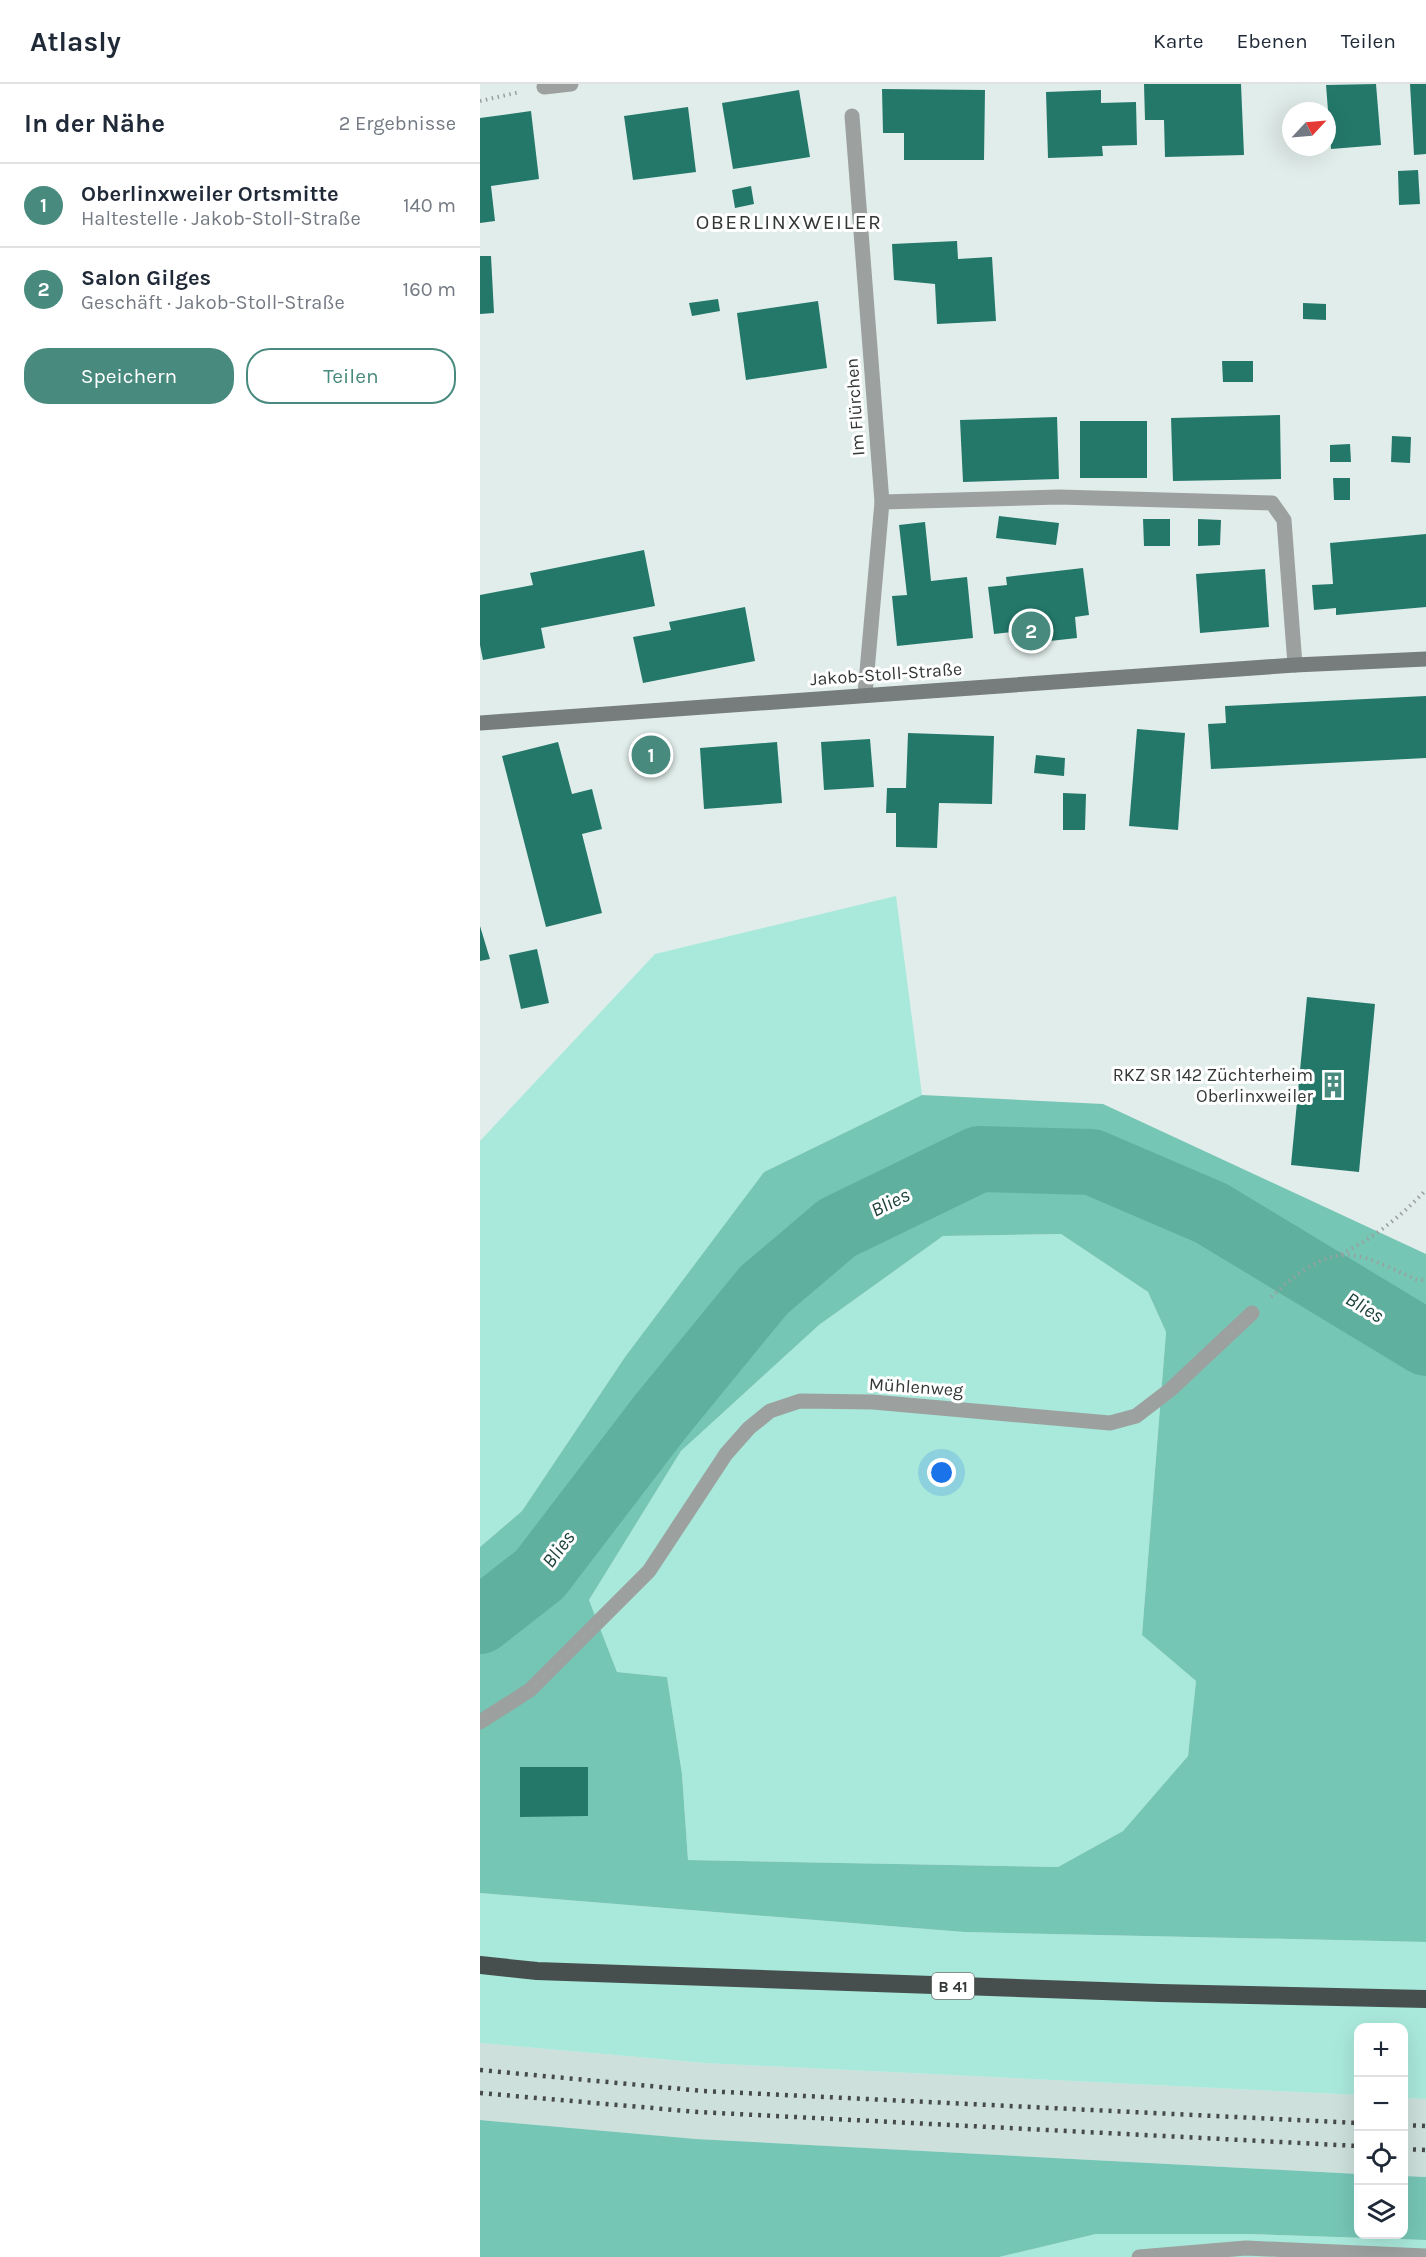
<!DOCTYPE html>
<html lang="de">
<head>
<meta charset="utf-8">
<style>
	body { margin:0; font-family:Karla,sans-serif; background:#f2f2f3; color:#1f2937 }
	.controls { position:absolute; right:18px; bottom:18px; display:grid; overflow:hidden; border-radius:12px; box-shadow:0 6px 24px #0002 }
	.controls button { width:54px; height:54px; display:grid; place-items:center; padding:0; border:0; border-bottom:2px solid #e0e1e3; background:#fff; color:#1f2937; font:30px sans-serif }
	.compass { position:absolute; left:802px; top:18px; width:54px; height:54px; border-radius:50%; background:#fff; box-shadow:0 6px 24px #0002; rotate:64deg }
	.you { position:absolute; left:462px; top:1389px; width:21px; height:21px; margin:-15px; border:4px solid #fff; border-radius:50%; background:#1a73e8; box-shadow:0 0 0 9px #1a73e833 }
	.badge { display:grid; place-items:center; width:39px; height:39px; border-radius:50%; background:#488b7e; color:#fff; font-size:20px; font-weight:700 }
	.pin { position:absolute; translate:-50% -50%; border:3px solid #fff; box-shadow:0 2px 6px #0006 }
	.list { margin:0; padding:0; list-style:none }
	h2 { display:flex; justify-content:space-between; align-items:center; height:78px; margin:0; padding:0 24px; font-size:26px }
	h2 small { font-size:20px; font-weight:400; color:#747a83 }
	.list li { display:grid; grid-template-columns:39px 1fr auto; gap:18px; align-items:center; box-sizing:border-box; height:84px; padding:0 24px; border-top:2px solid #e0e1e3 }
	.list b { display:block; font-size:22px; white-space:nowrap }
	.list p { margin:0; font-size:20px; white-space:nowrap; color:#747a83 }
	.list em { font-size:20px; font-style:normal; color:#747a83 }
	.actions { display:flex; gap:12px; padding:18px 24px }
	.actions a { flex:1; padding:14px 0; border:2px solid #488b7e; border-radius:24px; text-align:center; font-size:21px; color:#488b7e }
	.actions .main { background:#488b7e; color:#fff }
	.icon { flex:none; width:33px; height:33px; fill:none; stroke:currentColor; stroke-width:2; stroke-linecap:round; stroke-linejoin:round }
	.map { position:relative; flex:none; width:946px; height:2173px; overflow:hidden }
	header { display:flex; align-items:center; gap:36px; box-sizing:border-box; height:84px; padding:0 30px; background:#fff; border-bottom:2px solid #e0e1e3 }
	header strong { font-size:28px }
	nav { display:flex; gap:33px; margin-inline-start:auto; font-size:21px }
	main { display:flex }
	aside { flex:1; background:#fff }
	.map>svg:first-child { display:block }
</style>
</head>
<body>
<header>
<strong>Atlasly</strong>
<nav><a>Karte</a><a>Ebenen</a><a>Teilen</a></nav>
</header>
<main>
<aside>
<h2>In der Nähe<small>2 Ergebnisse</small></h2>
<ul class="list">
<li><span class="badge">1</span><div><b>Oberlinxweiler Ortsmitte</b><p>Haltestelle · Jakob-Stoll-Straße</p></div><em>140 m</em></li>
<li><span class="badge">2</span><div><b>Salon Gilges</b><p>Geschäft · Jakob-Stoll-Straße</p></div><em>160 m</em></li>
</ul>
<div class="actions"><a class="main">Speichern</a><a>Teilen</a></div>
</aside>
<div class="map">
<svg width="946" height="2173" viewBox="0 0 946 2173">
	<rect width="100%" height="100%" fill="#e1edea"/>
	<!-- built -->
	<g fill="#cde0db">
		<path d="M0 1959 225 1979 878 2011V2090L216 2055 0 2036Z"/>
		<path d="M924 2014 946 2015V2093L924 2092Z"/>
	</g>
	<!-- green -->
	<g fill="#a9e9db">
		<path d="M416 812 442 1011 284 1088 145 1273 42 1427 0 1463V1057L175 870Z"/>
		<path d="M581 1150 668 1208 686 1248 662 1551 716 1597 708 1672 643 1747 578 1783 208 1776 202 1690 187 1593 137 1588 109 1516 201 1367 339 1241 463 1152Z"/>
		<path d="M0 1809 484 1848 946 1858V2015L924 2014V1944H878V2011L225 1979 0 1959Z"/>
		<path d="M616 2150H767L946 2156V2173H519Z"/>
	</g>
	<!-- forest -->
	<g fill="#76c6b6" fill-rule="evenodd">
		<path d="M442 1011 623 1020 946 1170V1858L484 1848 0 1809V1463L42 1427 145 1273 284 1088ZM581 1150 668 1208 686 1248 662 1551 716 1597 708 1672 643 1747 578 1783 208 1776 202 1690 187 1593 137 1588 109 1516 201 1367 339 1241 463 1152Z"/>
		<path d="M0 2036 216 2055 878 2090V2150H924V2092L946 2093V2156L767 2150H616L519 2173H0Z"/>
	</g>
	<g fill="none" stroke-linecap="round" stroke-linejoin="round">
		<!-- river -->
		<path stroke="#60b0a0" stroke-width="66" d="M0 1537 60 1490 180 1333 284 1206 357 1144 499 1075 612 1078 731 1129 946 1259"/>
	</g>
	<!-- building -->
	<g fill="#23786a">
		<path d="M664 0H761L764 71 685 73 684 36H665Z"/>
		<path d="M896 0 901 61 851 65 846 1Z"/>
		<path d="M930 0H946V70L934 71Z"/>
		<path d="M402 5 505 6 504 76H424V49H403Z"/>
		<path d="M319 6 330 73 253 85 242 19Z"/>
		<path d="M621 6V19L656 18 657 61 622 62 623 72 568 74 566 8Z"/>
		<path d="M208 23 216 88 153 96 144 32Z"/>
		<path d="M51 27 59 95 11 102 15 137 0 139V34Z"/>
		<path d="M938 86 940 120 919 121 918 87Z"/>
		<path d="M271 102 274 120 255 124 252 106Z"/>
		<path d="M477 157 478 175 512 173 516 237 457 240 455 200 414 196 412 160Z"/>
		<path d="M0 172H11L14 229 0 230Z"/>
		<path d="M238 215 240 227 212 232 209 219Z"/>
		<path d="M338 217 347 284 266 296 257 229Z"/>
		<path d="M823 219 846 220V236L823 235Z"/>
		<path d="M742 277H773V298H743Z"/>
		<path d="M800 331 801 395 693 397 691 334Z"/>
		<path d="M577 333 579 395 483 398 480 336Z"/>
		<rect x="600" y="337" width="67" height="57"/>
		<path d="M912 352 931 353 930 379 911 378Z"/>
		<path d="M870 360 871 378H850V361Z"/>
		<path d="M853 394H870V416H854Z"/>
		<path d="M519 432 579 439 576 461 516 454Z"/>
		<path d="M663 435H690V462H664Z"/>
		<path d="M718 435 741 436 740 461 718 462Z"/>
		<path d="M445 438 451 497 487 493 493 554 417 562 412 512 427 511 419 441Z"/>
		<path d="M946 450V523L856 531V524L834 526 832 501 853 500 850 459Z"/>
		<path d="M164 466 175 522 61 544 65 564 3 576 0 561V511L53 501 50 489Z"/>
		<path d="M603 484 609 531 595 533 597 554 534 561 532 548 514 550 508 503 527 501 526 493Z"/>
		<path d="M785 485 789 543 720 549 716 490Z"/>
		<path d="M265 523 275 577 163 599 153 553 191 546 189 538Z"/>
		<path d="M946 612V674L731 685 728 640 746 639 745 622Z"/>
		<path d="M657 645 705 649 698 746 649 742Z"/>
		<path d="M428 649 514 652 512 720 459 719 457 764 416 763V729H406L407 704H426Z"/>
		<path d="M390 655 394 703 344 706 341 658Z"/>
		<path d="M78 658 92 710 112 705 122 745 102 750 122 829 66 843 22 672Z"/>
		<path d="M297 658 302 719 224 725 220 664Z"/>
		<path d="M556 671 585 674 584 692 554 689Z"/>
		<path d="M583 709 606 710 605 746H583Z"/>
		<path d="M0 842 10 875 0 877Z"/>
		<path d="M57 865 69 919 41 925 29 871Z"/>
		<path d="M827 913 895 920 879 1088 811 1081Z"/>
		<path d="M40 1683H108V1732L40 1733Z"/>
	</g>
	<g fill="none" stroke-linecap="round" stroke-linejoin="round">
		<!-- path -->
		<g stroke="#99a19f" stroke-width="4" stroke-dasharray="1.5 4.5" stroke-linecap="butt">
			<path d="M0 17 40 8"/>
			<path d="M861 1170C894 1154 921 1132 946 1106"/>
			<path d="M791 1213C813 1193 844 1165 877 1172 897 1176 918 1188 938 1196H946"/>
		</g>
		<!-- lane -->
		<g stroke="#9ca19f" stroke-width="15">
			<path d="M372 32 402 418 385 610"/>
			<path d="M402 418 579 413 792 419 804 436 815 581"/>
			<path d="M0 1638 50 1606 169 1487 246 1370 269 1344 290 1327 320 1317 393 1318 630 1339 656 1332 690 1306 772 1229"/>
		</g>
		<!-- street -->
		<g stroke="#9ca19f" stroke-width="15">
			<path d="M64 3 91 0"/>
			<path d="M659 2173 766 2164 946 2172"/>
		</g>
		<!-- secondary -->
		<path stroke="#767d7c" stroke-width="15" d="M0 639 815 581 946 575"/>
		<!-- highway -->
		<path stroke="#464f4d" stroke-width="18" d="M0 1881 57 1887 680 1909 946 1915"/>
		<!-- rail -->
		<g stroke="#464b4a" stroke-width="4.5" stroke-dasharray="3 6" stroke-linecap="butt">
			<path d="M0 1986 223 2007 878 2039"/>
			<path d="M0 2009 218 2028 878 2062"/>
			<path d="M924 2041 946 2042"/>
			<path d="M924 2065 946 2066"/>
		</g>
	</g>
	<!-- icons -->
	<defs>
		<g id="building-bare" transform="scale(2.07)"><path d="M-4-6H4V6H1V3H-1V6H-4ZM-2.5-4.3h1.7v1.8h-1.7ZM.8-4.3h1.7v1.8H.8ZM-2.5-1h1.7V.8h-1.7ZM.8-1h1.7V.8H.8Z" fill="#488b7e" stroke="#fff" stroke-width="2.5" paint-order="stroke"/></g>
	</defs>
	<g fill-rule="evenodd">
		<use href="#building-bare" x="853" y="1001"/>
	</g>
	<g text-anchor="middle" stroke-width="6" stroke-linejoin="round" paint-order="stroke">
		<!-- shield labels -->
		<rect fill="#fff" stroke="#707372" stroke-width="1.5" x="452" y="1889" width="42" height="26" rx="4.5"/>
		<g font-size="16" font-weight="bold" fill="#333736">
			<text x="473" y="1908">B 41</text>
		</g>
		<!-- street labels -->
		<g font-size="18" fill="#333736" stroke="#fff">
			<text transform="translate(375 323) rotate(-94)" y="6">Im Flürchen</text>
			<text transform="translate(406 590) rotate(-4)" y="6">Jakob-Stoll-Straße</text>
			<text transform="translate(436 1303) rotate(4)" y="6">Mühlenweg</text>
		</g>
		<!-- poi labels -->
		<g font-size="18" fill="#333736" stroke="#fff" text-anchor="end">
			<text x="833" y="997">RKZ SR 142 Züchterheim<tspan x="833" dy="21">Oberlinxweiler</tspan></text>
		</g>
		<!-- water labels -->
		<g font-size="20" font-style="italic" fill="#1d433c" stroke="#fff">
			<text transform="translate(410 1118) rotate(-26)" y="7">Blies</text>
			<text transform="translate(885 1223) rotate(31)" y="7">Blies</text>
			<text transform="translate(78 1465) rotate(-53)" y="7">Blies</text>
		</g>
		<!-- quarter labels -->
		<g font-size="21" letter-spacing="1.5" fill="#333736" stroke="#fff">
			<text x="309" y="145">OBERLINXWEILER</text>
		</g>
	</g>
</svg>
<div class="controls">
<button>+</button>
<button>−</button>
<button><svg class="icon" aria-label="locate" viewBox="0 0 24 24"><circle cx="12" cy="12" r="6"/><path d="M12 2v4M12 18v4M2 12h4M18 12h4"/></svg></button>
<button><svg class="icon" aria-label="layers" viewBox="0 0 24 24"><path d="M12 4l9 5-9 5-9-5zM3 14l9 5 9-5"/></svg></button>
</div>
<svg class="compass" viewBox="-18 -18 36 36"><path d="M0-13l5 13h-10z" fill="#e53935"/><path d="M0 13l5-13h-10z" fill="#747a83"/></svg>
<div class="you"></div>
<div class="pin badge" style="left:171px;top:671px">1</div>
<div class="pin badge" style="left:551px;top:547px">2</div>
</div>
</main>
</body>
</html>
